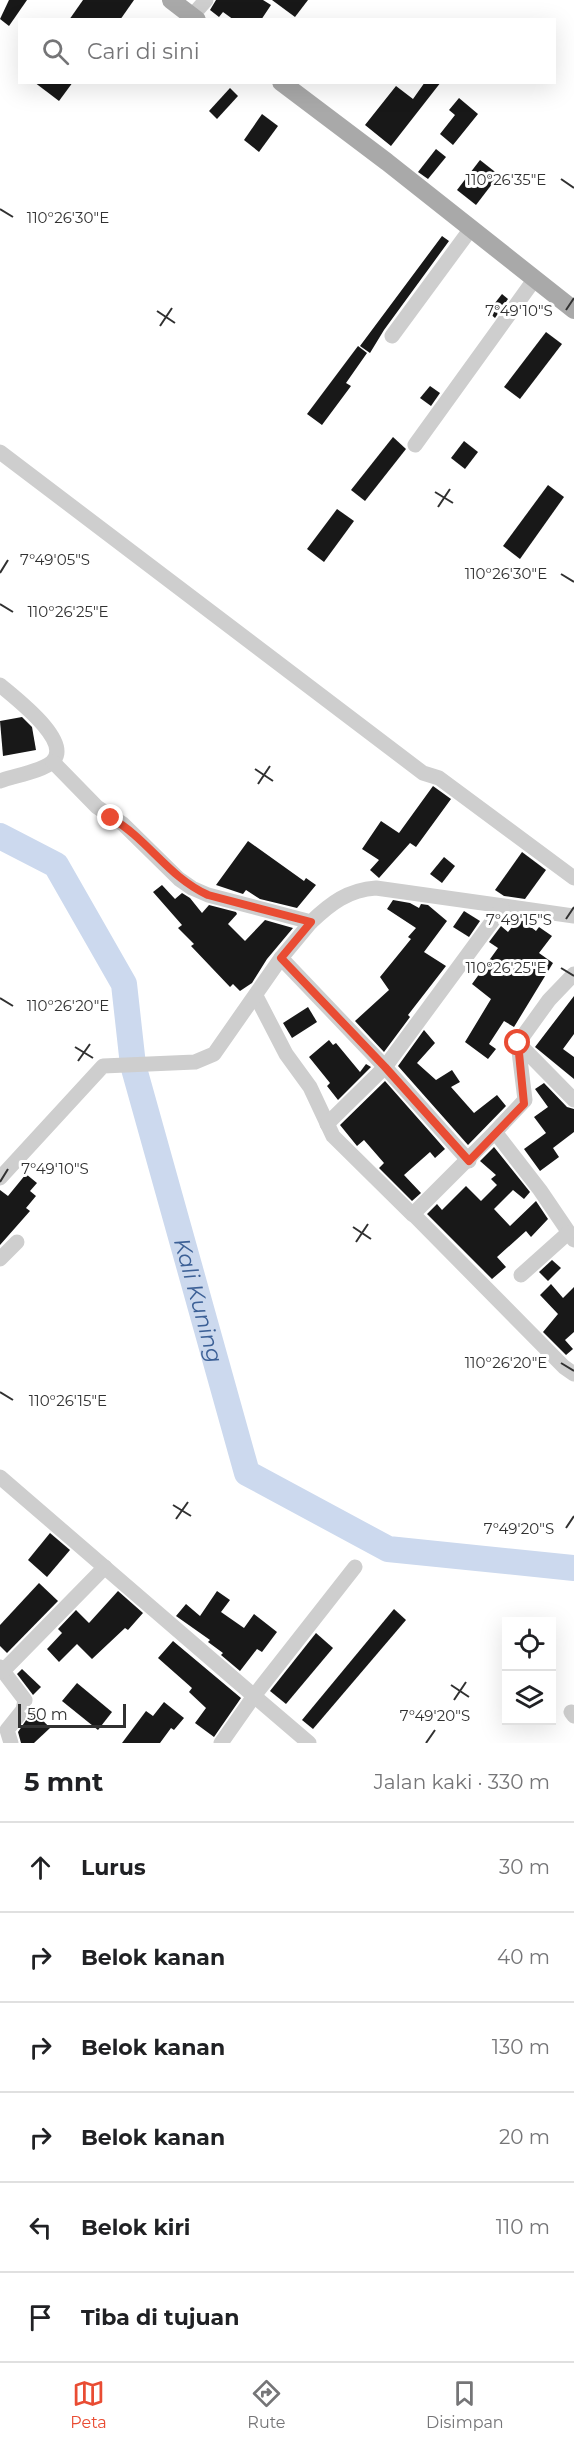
<!DOCTYPE html>
<html lang="id">
<head>
<meta charset="utf-8">
<style>
	body { margin:0; font-family:Montserrat,sans-serif; background:#f6f6f6; color:#202124 }
	.controls { position:absolute; right:18px; bottom:18px; display:grid; overflow:hidden; border-radius:0px; box-shadow:0 6px 24px #0002 }
	.controls button { width:54px; height:54px; display:grid; place-items:center; padding:0; border:0; border-bottom:2px solid #e0e0e0; background:#fff; color:#202124; font:30px sans-serif }
	.scale { position:absolute; left:18px; bottom:15px; width:108px; box-sizing:border-box; padding-left:6px; border:3px solid #313131; border-top:0; font-size:16px; line-height:21px; white-space:nowrap; color:#313131; -webkit-text-stroke:4px #fff; paint-order:stroke }
	.stop { position:absolute; width:18px; height:18px; margin:-14px; border:4px solid #e94c33; border-radius:50%; background:#fff }
	.stop.end { background:#e94c33; border-color:#fff; box-shadow:0 2px 6px #0008 }
	.list { margin:0; padding:0; list-style:none }
	h2 { display:flex; justify-content:space-between; align-items:center; height:78px; margin:0; padding:0 24px; font-size:26px }
	h2 small { font-size:20px; font-weight:400; color:#757577 }
	.list li { display:grid; grid-template-columns:39px 1fr auto; gap:18px; align-items:center; box-sizing:border-box; height:90px; padding:0 24px; border-top:2px solid #e0e0e0 }
	.list b { display:block; font-size:22px; white-space:nowrap }
	.list em { font-size:20px; font-style:normal; color:#757577 }
	.icon { flex:none; width:33px; height:33px; fill:none; stroke:currentColor; stroke-width:2; stroke-linecap:round; stroke-linejoin:round }
	.map { position:relative; flex:none; width:574px; height:1743px; overflow:hidden }
	.search { position:absolute; background:#fff; box-shadow:0 6px 24px #0002; left:18px; right:18px; top:18px; height:66px; display:flex; align-items:center; gap:15px; box-sizing:border-box; padding:0 21px; border-radius:0px; color:#757577; font-size:22px }
	.sheet { height:618px; background:#fff }
	nav { display:flex; justify-content:space-around; align-items:center; box-sizing:border-box; height:84px; border-top:2px solid #e0e0e0; background:#fff; font-size:16px; color:#757577 }
	nav a { display:grid; justify-items:center; gap:3px }
	nav .on { color:#e94c33 }
	.map>svg:first-child { display:block }
</style>
</head>
<body>
<div class="map">
<svg width="574" height="1743" viewBox="0 0 574 1743">
	<rect width="100%" height="100%" fill="#fff"/>
	<g fill="none" stroke-linecap="round" stroke-linejoin="round">
		<!-- river -->
		<path stroke="#ccd9ee" stroke-width="26" id="s1" d="M0 836 56 865 124 984 133 1065 247 1473 388 1549 574 1568"/>
	</g>
	<!-- building -->
	<g fill="#181818">
		<path d="M9 0H27L9 26 0 19Z"/>
		<path d="M83 0H134L120 20H69Z"/>
		<path d="M216 0H263L271 5 261 20H234L223 12 219 17 210 10Z"/>
		<path d="M272 0H308L295 17Z"/>
		<path d="M34 82H73L59 101Z"/>
		<path d="M425 82H441L391 146 365 125 396 86 413 99Z"/>
		<path d="M230 88 238 96 217 119 209 111Z"/>
		<path d="M459 98 478 114 453 145 440 134 455 115 449 110Z"/>
		<path d="M262 114 278 126 259 152 244 140Z"/>
		<path d="M436 149 446 157 428 179 418 172Z"/>
		<path d="M480 160 499 175 476 205 457 190Z"/>
		<path d="M442 236 449 241 384 330 370 353 360 346Z"/>
		<path d="M502 294 508 299 495 318 488 312Z"/>
		<path d="M546 332 562 344 520 399 504 387Z"/>
		<path d="M358 346 367 353 346 383 351 386 322 425 307 414Z"/>
		<path d="M430 386 440 393 431 406 420 398Z"/>
		<path d="M393 437 406 449 365 501 351 490Z"/>
		<path d="M464 441 478 452 465 469 451 458Z"/>
		<path d="M548 485 564 497 520 559 503 546Z"/>
		<path d="M337 509 354 521 324 562 307 549Z"/>
		<path d="M22 717 32 727 36 750 3 756 0 721Z"/>
		<path d="M433 786 451 799 416 847 410 843 379 878 370 870 379 860 362 849 381 821 399 833Z"/>
		<path d="M248 841 304 881 306 878 316 885 297 908 260 899 246 890 243 894 216 885Z"/>
		<path d="M522 852 546 870 525 899 504 896 495 890Z"/>
		<path d="M444 857 455 866 442 883 430 874Z"/>
		<path d="M162 885 175 899 182 893 190 898 202 913 209 905 236 912 237 914 228 924 245 941 265 920 293 928 267 959 252 983 240 991 233 984 230 987 191 946 194 944 178 928 182 925 153 892Z"/>
		<path d="M393 900 410 903 419 908 421 904 428 905 447 921 424 952 446 966 408 1015 410 1017 384 1052 355 1021 389 990 380 977 411 939 408 937 416 928 387 909Z"/>
		<path d="M464 911 480 921 469 937 453 927Z"/>
		<path d="M519 918 536 931 539 927 552 936 539 953 553 963 514 1027 504 1021 489 1044 496 1049 488 1059 465 1042 491 999 472 984 498 948 489 942 501 926 508 932Z"/>
		<path d="M574 996V1034L563 1049 574 1057V1079L535 1047Z"/>
		<path d="M308 1007 317 1022 292 1038 283 1023Z"/>
		<path d="M424 1030 435 1043 417 1063 436 1080 452 1070 460 1082 451 1087 474 1113 497 1095 506 1106 468 1145 398 1066Z"/>
		<path d="M329 1040 333 1045 336 1043 360 1072 366 1064 371 1067 338 1100 327 1086 330 1083 309 1057Z"/>
		<path d="M385 1081 445 1149 435 1158 430 1152 404 1175 421 1193 412 1201 379 1168 384 1163 364 1140 357 1146 340 1125Z"/>
		<path d="M544 1083 567 1107 574 1109V1132L553 1148 559 1157 540 1171 524 1149 546 1133 534 1117 548 1107 535 1089Z"/>
		<path d="M494 1147 530 1192 524 1199 513 1190 494 1209 510 1226 536 1201 548 1219 531 1237 526 1231 497 1257 506 1267 492 1279 427 1214 437 1204 442 1210 466 1186 481 1201 497 1185 491 1179 496 1175 480 1161Z"/>
		<path d="M26 1174 37 1183 30 1191 36 1196 26 1208 30 1211 0 1245V1190L8 1196Z"/>
		<path d="M552 1260 561 1268 548 1281 539 1272Z"/>
		<path d="M551 1284 563 1298 574 1287V1332L565 1340 573 1349 566 1355 543 1332 558 1314 540 1295Z"/>
		<path d="M50 1533 70 1550 47 1577 28 1560Z"/>
		<path d="M39 1583 58 1601 7 1653 0 1646V1625Z"/>
		<path d="M118 1591 143 1613 128 1630 125 1628 92 1659 77 1644 59 1662 47 1649 62 1633 58 1629 76 1610 89 1623Z"/>
		<path d="M217 1591 230 1600 221 1612 244 1628 254 1614 277 1632 262 1652 257 1649 240 1671 221 1655 223 1653 208 1642 210 1640 176 1616 186 1604 200 1616Z"/>
		<path d="M394 1609 406 1620 313 1729 302 1720Z"/>
		<path d="M316 1633 333 1648 286 1704 270 1691Z"/>
		<path d="M173 1641 241 1698 214 1737 195 1723 206 1708 189 1692 192 1688 158 1658Z"/>
		<path d="M22 1669 41 1687 33 1695 17 1674Z"/>
		<path d="M77 1683 112 1712 98 1730 62 1701Z"/>
		<path d="M164 1702 184 1718 174 1730 171 1728 160 1743H122L146 1711 153 1716Z"/>
		<path d="M33 1710 50 1728 34 1743H21L18 1732Z"/>
	</g>
	<g fill="none" stroke-linecap="round" stroke-linejoin="round">
		<!-- minor -->
		<g stroke="#cecece" stroke-width="15">
			<path d="M192 16 206 0"/>
			<path d="M392 336 470 230"/>
			<path d="M415 445 534 280"/>
			<path d="M0 452 423 773 439 778 574 878"/>
			<path d="M0 685C14 697 74 742 52 762 43 771 13 776 0 781"/>
			<path d="M53 762 97 807 123 824 179 879 192 888 208 895 311 922C331 903 348 890 376 888L574 916"/>
			<path d="M281 958 385 1067 469 1161"/>
			<path d="M256 996 286 1054 310 1087 333 1136 413 1215"/>
			<path d="M518 1043 574 1100"/>
			<path d="M327 1124 385 1067 502 908"/>
			<path d="M495 1132 525 1100 518 1043 549 1000 574 974"/>
			<path d="M0 1178 103 1066 195 1062 214 1054 281 958 311 922"/>
			<path d="M574 1240 540 1190 495 1132 413 1214 564 1367 574 1374"/>
			<path d="M0 1259 17 1242"/>
			<path d="M521 1275 568 1233"/>
			<path d="M0 1477 254 1696 221 1743"/>
			<path d="M0 1667 25 1700 23 1710 7 1730 11 1743"/>
			<path d="M3 1671 105 1567"/>
			<path d="M571 1712 574 1716"/>
			<path d="M309 1743 254 1696 355 1567"/>
		</g>
		<!-- major -->
		<g stroke="#a9a9a9" stroke-width="18">
			<path d="M171 0 197 20"/>
			<path d="M281 82 387 162 574 310"/>
		</g>
	</g>
	<g fill="none" stroke-linecap="round" stroke-linejoin="round">
		<!-- route -->
		<path stroke="#e94c33" stroke-width="8" d="M111 818C148 839 168 877 208 895L311 922 281 958 385 1067 469 1161 524 1104 518 1043"/>
	</g>
	<!-- ticks -->
	<path fill="none" stroke="#313131" stroke-width="2" d="M561 179 574 188M0 209 13 217M566 310 574 298M157 311 175 323M160 326 172 308M435 492 453 503M438 507 450 489M0 573 8 560M561 574 574 582M0 604 13 612M255 769 273 781M258 784 270 766M566 919 574 907M561 968 574 976M0 998 13 1006M75 1047 93 1058M78 1061 90 1044M0 1182 8 1169M353 1227 371 1239M356 1242 368 1224M561 1363 574 1371M0 1392 13 1400M173 1505 191 1516M176 1519 188 1502M566 1528 574 1516M451 1685 469 1697M454 1700 466 1682M426 1743 435 1730"/>
	<g text-anchor="middle" stroke-width="6" stroke-linejoin="round" paint-order="stroke">
		<!-- water labels -->
		<g font-size="22" font-style="italic" fill="#3c6096" stroke="#fff">
			<text dy="8" stroke="none"><textPath href="#s1" startOffset="526">Kali Kuning</textPath></text>
		</g>
	</g>
	<g font-size="15" text-anchor="middle" fill="#313131" stroke="#fff" stroke-width="6" stroke-linejoin="round" paint-order="stroke">
		<text x="506" y="185">110°26'35"E</text>
		<text x="68" y="223">110°26'30"E</text>
		<text x="519" y="316">7°49'10"S</text>
		<text x="55" y="565">7°49'05"S</text>
		<text x="506" y="579">110°26'30"E</text>
		<text x="68" y="617">110°26'25"E</text>
		<text x="519" y="925">7°49'15"S</text>
		<text x="506" y="973">110°26'25"E</text>
		<text x="68" y="1011">110°26'20"E</text>
		<text x="55" y="1174">7°49'10"S</text>
		<text x="506" y="1368">110°26'20"E</text>
		<text x="68" y="1406">110°26'15"E</text>
		<text x="519" y="1534">7°49'20"S</text>
		<text x="435" y="1721">7°49'20"S</text>
	</g>
</svg>
<div class="controls">
<button><svg class="icon" aria-label="locate" viewBox="0 0 24 24"><circle cx="12" cy="12" r="6"/><path d="M12 2v4M12 18v4M2 12h4M18 12h4"/></svg></button>
<button><svg class="icon" aria-label="layers" viewBox="0 0 24 24"><path d="M12 4l9 5-9 5-9-5zM3 14l9 5 9-5"/></svg></button>
</div>
<div class="scale">50 m</div>
<div class="stop" style="left:518px;top:1043px"></div>
<div class="stop end" style="left:111px;top:818px"></div>
<div class="search"><svg class="icon" aria-label="search" viewBox="0 0 24 24"><circle cx="10" cy="10" r="6"/><path d="M15 15l6 6"/></svg>Cari di sini</div>
</div>
<section class="sheet">
<h2>5 mnt<small>Jalan kaki · 330 m</small></h2>
<ul class="list">
<li><svg class="icon" aria-label="ahead" viewBox="0 0 24 24"><path d="M12 20V5M6 11l6-6 6 6"/></svg><div><b>Lurus</b></div><em>30 m</em></li>
<li><svg class="icon" aria-label="right" viewBox="0 0 24 24"><path d="M7 20v-9h11M14 6l5 5-5 5"/></svg><div><b>Belok kanan</b></div><em>40 m</em></li>
<li><svg class="icon" aria-label="right" viewBox="0 0 24 24"><path d="M7 20v-9h11M14 6l5 5-5 5"/></svg><div><b>Belok kanan</b></div><em>130 m</em></li>
<li><svg class="icon" aria-label="right" viewBox="0 0 24 24"><path d="M7 20v-9h11M14 6l5 5-5 5"/></svg><div><b>Belok kanan</b></div><em>20 m</em></li>
<li><svg class="icon" aria-label="left" viewBox="0 0 24 24"><path d="M17 20v-9H6M10 6l-5 5 5 5"/></svg><div><b>Belok kiri</b></div><em>110 m</em></li>
<li><svg class="icon" aria-label="arrive" viewBox="0 0 24 24"><path d="M6 21V4h12l-3 4 3 4H6"/></svg><div><b>Tiba di tujuan</b></div></li>
</ul>
</section>
<nav>
<a class="on"><svg class="icon" aria-label="map" viewBox="0 0 24 24"><path d="M3 6l6-2 6 2 6-2v14l-6 2-6-2-6 2zM9 4v14M15 6v14"/></svg>Peta</a>
<a><svg class="icon" aria-label="directions" viewBox="0 0 24 24"><path d="M12 3l9 9-9 9-9-9zM9 14v-3h6M13 9l2 2-2 2"/></svg>Rute</a>
<a><svg class="icon" aria-label="saved" viewBox="0 0 24 24"><path d="M7 4h10v16l-5-4-5 4z"/></svg>Disimpan</a>
</nav>
</body>
</html>
